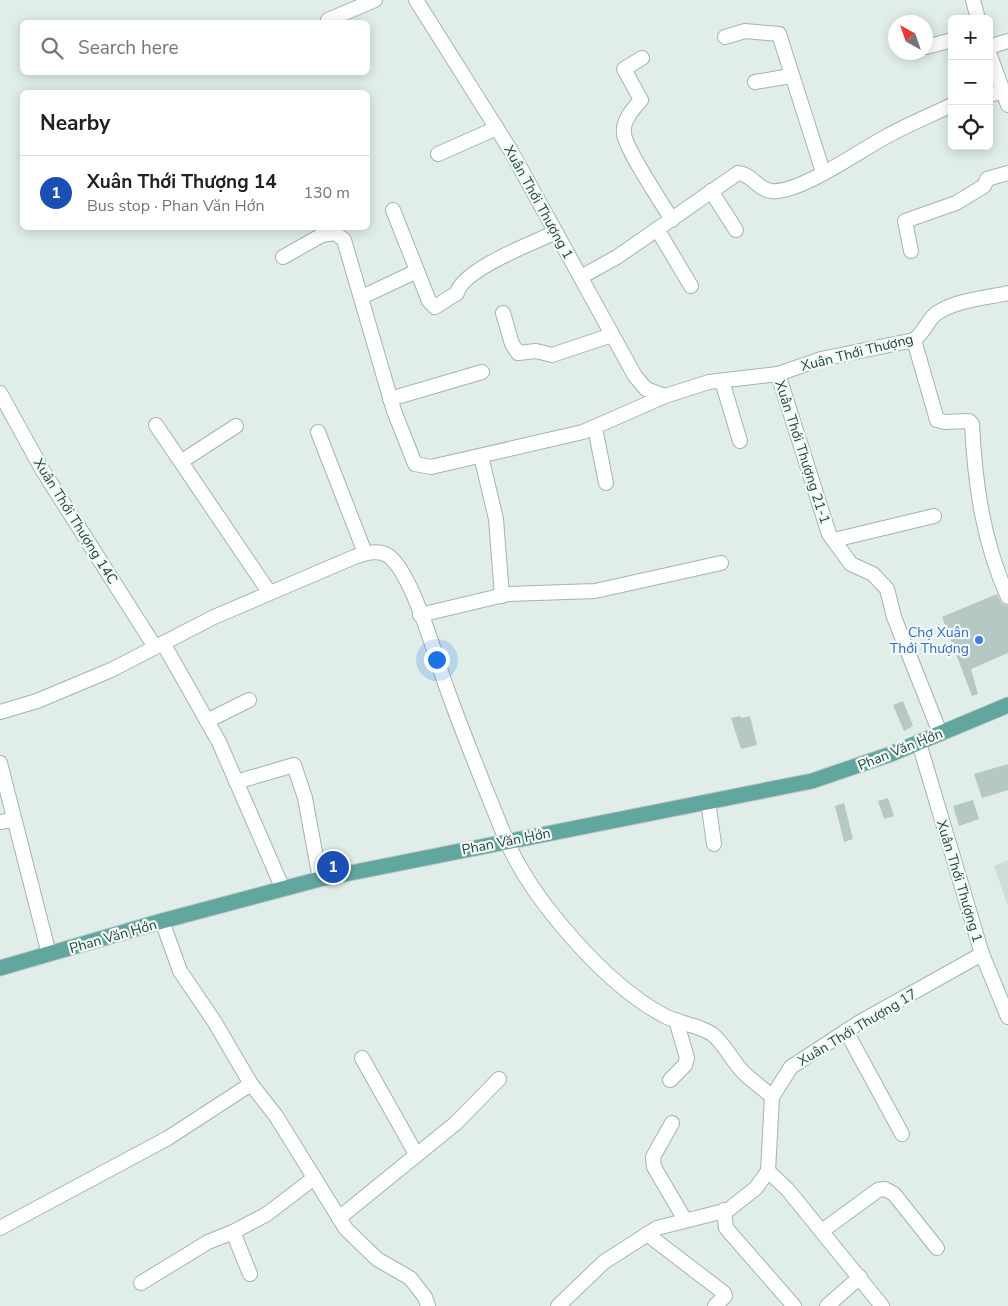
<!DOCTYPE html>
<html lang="en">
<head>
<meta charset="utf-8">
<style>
	body { margin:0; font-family:"Nunito Sans",sans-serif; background:#f2f2f2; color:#202124 }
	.controls { position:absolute; right:15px; top:15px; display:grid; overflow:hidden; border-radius:8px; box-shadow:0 2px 12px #0003 }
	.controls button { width:45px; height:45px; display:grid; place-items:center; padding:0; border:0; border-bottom:1px solid #e0e0e0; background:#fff; color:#202124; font:25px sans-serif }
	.compass { position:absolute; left:888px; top:15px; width:45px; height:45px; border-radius:50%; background:#fff; box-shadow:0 2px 12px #0003; rotate:320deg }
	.you { position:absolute; left:436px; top:659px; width:18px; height:18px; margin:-12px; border:4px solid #fff; border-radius:50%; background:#1a73e8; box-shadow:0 0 0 8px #1a73e833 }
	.badge { display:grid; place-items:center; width:32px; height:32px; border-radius:50%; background:#d93025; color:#fff; font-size:16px; font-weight:700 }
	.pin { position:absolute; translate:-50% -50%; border:2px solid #fff; box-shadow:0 1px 5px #0006 }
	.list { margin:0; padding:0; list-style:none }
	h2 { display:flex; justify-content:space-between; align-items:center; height:65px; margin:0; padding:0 20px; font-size:21px }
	h2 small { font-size:16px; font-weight:400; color:#757577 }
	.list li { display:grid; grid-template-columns:32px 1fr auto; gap:15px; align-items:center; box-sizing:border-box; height:75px; padding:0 20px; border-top:1px solid #e0e0e0 }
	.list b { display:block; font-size:19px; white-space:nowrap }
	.list p { margin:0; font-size:16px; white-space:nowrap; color:#757577 }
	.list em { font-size:16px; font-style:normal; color:#757577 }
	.icon { flex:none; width:28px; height:28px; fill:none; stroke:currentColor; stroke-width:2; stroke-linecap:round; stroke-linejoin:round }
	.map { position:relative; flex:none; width:1008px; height:1306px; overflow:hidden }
	.search { position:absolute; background:#fff; box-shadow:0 2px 12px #0003; left:20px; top:20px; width:350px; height:55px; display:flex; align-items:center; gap:12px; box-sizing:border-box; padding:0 18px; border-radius:8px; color:#757577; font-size:19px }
	.panel { position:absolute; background:#fff; box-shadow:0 2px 12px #0003; left:20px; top:90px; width:350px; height:140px; border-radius:8px }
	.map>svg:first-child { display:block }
</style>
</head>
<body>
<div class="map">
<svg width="1008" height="1306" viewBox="0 0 1008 1306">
	<rect width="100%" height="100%" fill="#e0ede9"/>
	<!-- built -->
	<path fill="#ceddd8" d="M1008 860V906L994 866Z"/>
	<!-- building -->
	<g fill="#b5c8c3">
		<path d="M997 594 1002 604 1008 606V653L971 669 978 694 972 696 942 617Z"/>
		<path d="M903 701 913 726 904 731 893 705Z"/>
		<path d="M740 716 741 718 750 716 757 745 741 749 731 718Z"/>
		<path d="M1008 764V790L982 798 974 774Z"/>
		<path d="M888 798 894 816 884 819 878 801Z"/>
		<path d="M973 800 979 819 959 826 953 806Z"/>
		<path d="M844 803 853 839 844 842 835 806Z"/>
	</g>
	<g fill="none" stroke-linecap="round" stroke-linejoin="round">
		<!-- minor casing -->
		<g stroke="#a2b5b1" stroke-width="16">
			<g id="minor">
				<path d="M416 0 511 151 635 376 646 389 665 396"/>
				<path d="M973 0 978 19"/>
				<path d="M328 20 375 0"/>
				<path d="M725 37 745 31 779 34 823 172"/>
				<path d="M926 47 952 40"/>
				<path d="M989 47 1008 41"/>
				<path d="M989 53 1008 105"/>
				<path d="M642 58 624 69 641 100C633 109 622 121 624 134 626 150 662 203 672 220"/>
				<path d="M755 82 791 76"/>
				<path d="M989 95 1003 92"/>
				<path d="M438 154 497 128"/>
				<path d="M711 191 736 230"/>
				<path d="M393 210 429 301 435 307 457 293C463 269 533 243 556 232"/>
				<path d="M657 229 691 286"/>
				<path d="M911 251 905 221 956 203 984 186 987 179 1008 173"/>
				<path d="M283 257 322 235 335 233 344 240 394 411 415 464 431 467 583 432 665 396 709 382 778 374 821 359 914 340C926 331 927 320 937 313 956 300 985 298 1008 293"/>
				<path d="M581 277 617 257 738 173C752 174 757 189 771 191 800 194 862 149 889 135 909 124 931 115 952 105"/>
				<path d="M362 297 417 271"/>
				<path d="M503 313 512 344 518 353 536 351 552 355 612 335"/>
				<path d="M914 340 937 420 945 422 969 421 972 424C975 484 983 542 1008 597"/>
				<path d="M778 374 829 534 851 564 873 574 887 589 894 617 940 733"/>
				<path d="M722 381 740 441"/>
				<path d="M0 393 43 471 155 647"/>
				<path d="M390 399 482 372"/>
				<path d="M156 425 269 592"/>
				<path d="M595 428 606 483"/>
				<path d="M318 432 365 553"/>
				<path d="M481 456 496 519 502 596"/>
				<path d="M182 461 236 426"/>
				<path d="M834 540 934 516"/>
				<path d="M420 615 508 594 595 591 721 563"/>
				<path d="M163 643 219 742 283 889"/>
				<path d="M0 712 37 701 111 670 214 617 352 558C364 553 381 548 391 558 414 579 436 658 447 689 465 739 485 788 505 837 530 898 605 984 663 1015 679 1024 697 1024 712 1034 725 1044 732 1061 743 1072 752 1081 763 1088 772 1097"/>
				<path d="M207 721 249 700"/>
				<path d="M919 743 982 954 1008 1017"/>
				<path d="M0 763 49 954"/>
				<path d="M236 782 294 765 305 798 320 879"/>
				<path d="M708 801 714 844"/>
				<path d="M0 822 13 820"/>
				<path d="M162 921 180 971 214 1021 251 1084 276 1116 346 1229 377 1259 410 1278 425 1297 428 1306"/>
				<path d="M846 1031 902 1134"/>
				<path d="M362 1058 416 1154"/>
				<path d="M670 1080 685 1065 687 1058 676 1020"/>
				<path d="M672 1123 653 1157 654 1167 685 1220"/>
				<path d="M768 1171 788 1190 882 1306"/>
				<path d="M724 1210 726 1228 794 1306"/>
				<path d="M339 1218 456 1123 499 1079"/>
				<path d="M0 1228 168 1138 251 1084"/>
				<path d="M822 1231 878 1190 885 1189 894 1194 937 1248"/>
				<path d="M233 1232 250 1274"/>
				<path d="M647 1234 724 1293 725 1296 715 1306"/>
				<path d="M141 1283 208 1242 233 1232 267 1214 314 1178"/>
				<path d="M558 1306 604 1262 657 1228 728 1210 756 1188 768 1171 772 1097 791 1067 860 1022 982 954"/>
				<path d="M827 1306 860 1277"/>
			</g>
		</g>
		<!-- major casing -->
		<g stroke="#c0c9c8" stroke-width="17">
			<path id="major" d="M0 968 162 921 320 879 812 781 891 754 1008 705"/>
		</g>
		<!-- minor -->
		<use href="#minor" stroke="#fff" stroke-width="14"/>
		<!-- major -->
		<use href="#major" stroke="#61a69f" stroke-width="15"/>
	</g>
	<!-- markers -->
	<circle fill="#3f7fe0" stroke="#f1f9f6" stroke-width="2" cx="979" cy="640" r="5"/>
	<g text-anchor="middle" stroke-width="4.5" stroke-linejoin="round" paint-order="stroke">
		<!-- street labels -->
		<g font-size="14" fill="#1f3f3b" stroke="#f1f9f6">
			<text transform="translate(539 202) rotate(61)" y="5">Xuân Thới Thượng 1</text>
			<text transform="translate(857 352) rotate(-14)" y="5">Xuân Thới Thượng</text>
			<text transform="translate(803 452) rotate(72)" y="5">Xuân Thới Thượng 21-1</text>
			<text transform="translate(76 521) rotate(58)" y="5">Xuân Thới Thượng 14C</text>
			<text transform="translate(900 749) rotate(-22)" y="5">Phan Văn Hớn</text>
			<text transform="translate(506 841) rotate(-11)" y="5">Phan Văn Hớn</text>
			<text transform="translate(960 881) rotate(73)" y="5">Xuân Thới Thượng 1</text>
			<text transform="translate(113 936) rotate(-16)" y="5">Phan Văn Hớn</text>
			<text transform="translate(857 1027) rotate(-31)" y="5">Xuân Thới Thượng 17</text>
		</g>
		<!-- shop labels -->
		<g font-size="14" fill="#366cbe" stroke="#f1f9f6" text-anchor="end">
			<text x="969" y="637">Chợ Xuân<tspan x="969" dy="16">Thới Thượng</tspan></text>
		</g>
	</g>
</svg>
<div class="controls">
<button>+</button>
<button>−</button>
<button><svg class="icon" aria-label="locate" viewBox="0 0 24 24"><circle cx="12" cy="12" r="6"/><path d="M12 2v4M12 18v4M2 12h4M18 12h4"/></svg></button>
</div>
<svg class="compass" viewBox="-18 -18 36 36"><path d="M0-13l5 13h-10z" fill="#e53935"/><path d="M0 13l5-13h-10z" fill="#757577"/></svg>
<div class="you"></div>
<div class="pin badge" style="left:333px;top:867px;background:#1a4fb4">1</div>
<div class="search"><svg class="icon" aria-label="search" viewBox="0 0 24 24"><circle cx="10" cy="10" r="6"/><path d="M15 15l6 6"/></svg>Search here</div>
<section class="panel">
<h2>Nearby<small></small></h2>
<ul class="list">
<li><span class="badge" style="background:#1a4fb4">1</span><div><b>Xuân Thới Thượng 14</b><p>Bus stop · Phan Văn Hớn</p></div><em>130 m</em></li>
</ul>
</section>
</div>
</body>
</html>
